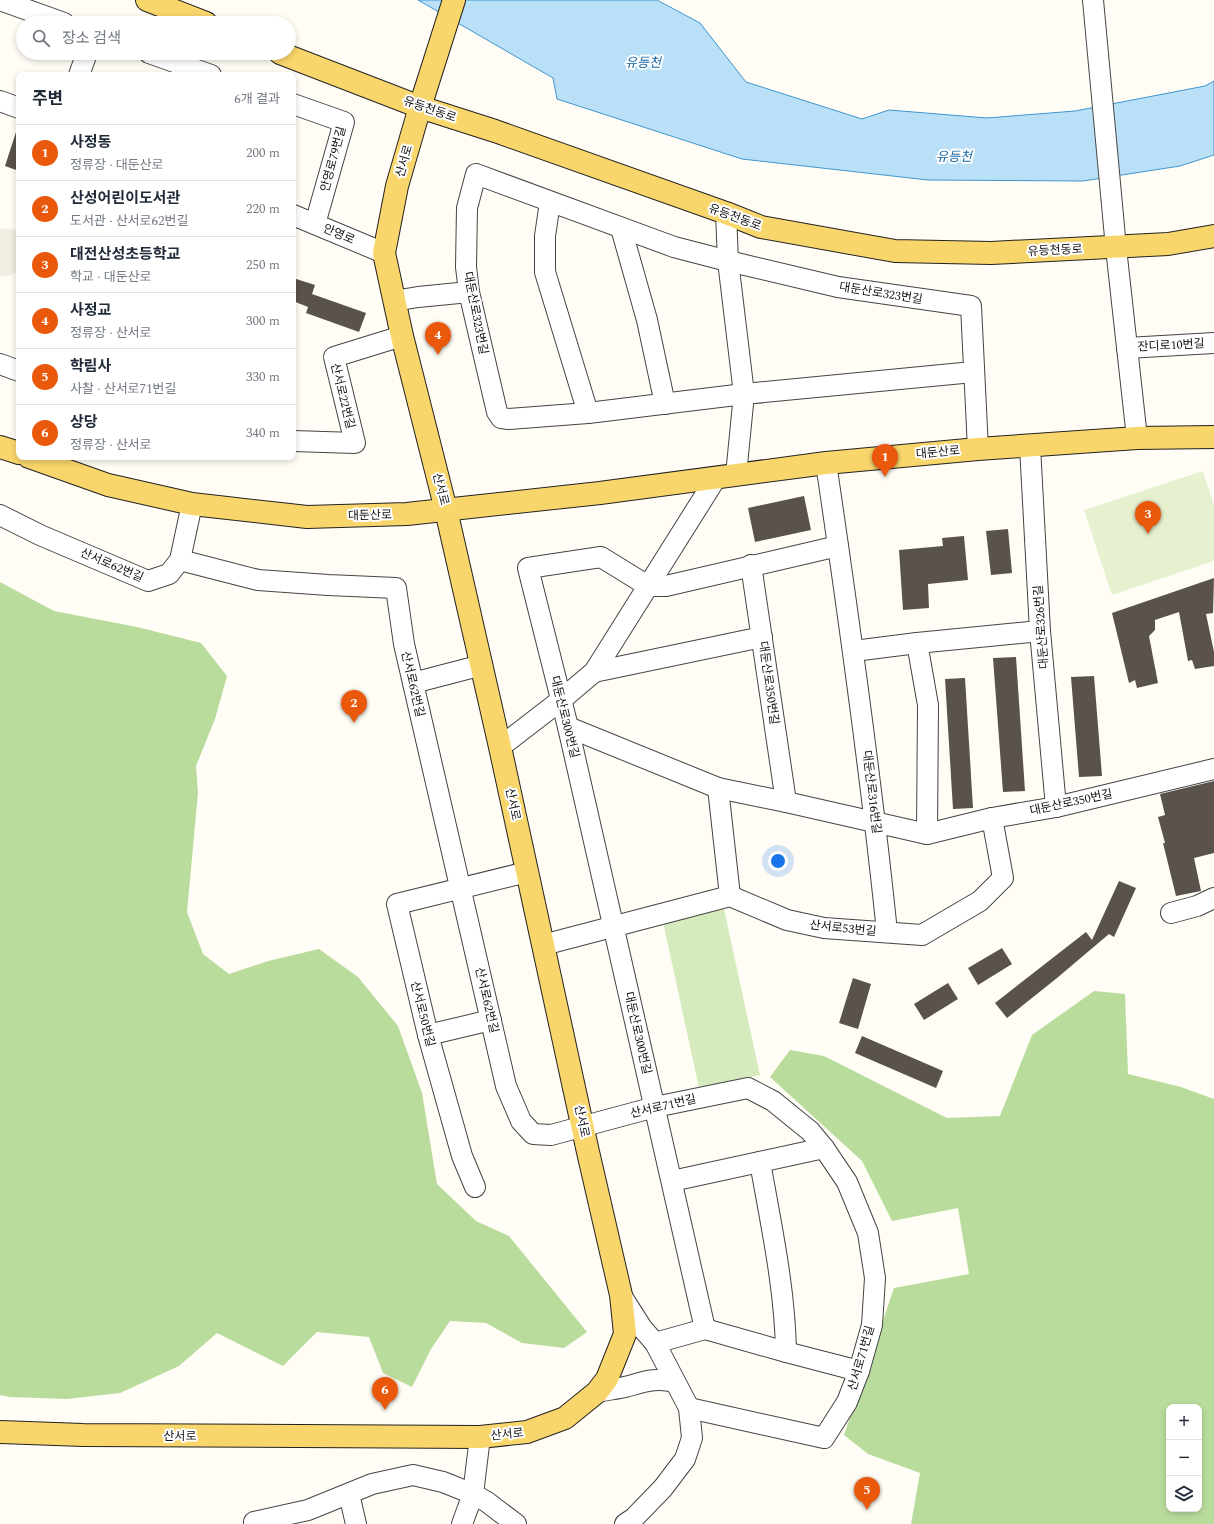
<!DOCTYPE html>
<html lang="ko">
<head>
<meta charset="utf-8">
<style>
	body { margin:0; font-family:Spectral,"Noto Sans KR",serif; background:#f2f2f3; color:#1f2937 }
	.controls { position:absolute; right:12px; bottom:12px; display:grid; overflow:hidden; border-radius:8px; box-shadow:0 2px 6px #0003 }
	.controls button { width:36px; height:36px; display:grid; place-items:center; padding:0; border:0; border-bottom:1px solid #e0e1e3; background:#fff; color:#1f2937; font:20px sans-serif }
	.you { position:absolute; left:778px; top:861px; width:14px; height:14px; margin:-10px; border:3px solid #fff; border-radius:50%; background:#1a73e8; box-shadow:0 0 0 6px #1a73e833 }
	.badge { display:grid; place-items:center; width:26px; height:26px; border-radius:50%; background:#ea580c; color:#fff; font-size:13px; font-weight:700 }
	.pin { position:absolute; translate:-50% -33px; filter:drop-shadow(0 1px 2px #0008) }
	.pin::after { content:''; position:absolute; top:21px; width:14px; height:12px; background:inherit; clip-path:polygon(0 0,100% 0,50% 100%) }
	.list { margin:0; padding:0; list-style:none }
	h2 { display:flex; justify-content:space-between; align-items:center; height:52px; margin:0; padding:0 16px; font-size:17px }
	h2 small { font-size:13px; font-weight:400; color:#747a83 }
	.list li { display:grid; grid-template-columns:26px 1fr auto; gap:12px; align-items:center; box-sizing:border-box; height:56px; padding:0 16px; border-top:1px solid #e0e1e3 }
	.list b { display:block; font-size:15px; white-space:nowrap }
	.list p { margin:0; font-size:13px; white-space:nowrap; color:#747a83 }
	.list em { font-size:13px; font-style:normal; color:#747a83 }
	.icon { flex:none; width:22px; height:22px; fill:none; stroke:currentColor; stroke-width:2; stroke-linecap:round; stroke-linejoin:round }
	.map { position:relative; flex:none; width:1214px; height:1524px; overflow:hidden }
	.search { position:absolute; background:#fff; box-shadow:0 2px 6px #0003; left:16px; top:16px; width:280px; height:44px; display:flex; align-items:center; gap:10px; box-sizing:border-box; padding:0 14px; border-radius:22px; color:#747a83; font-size:15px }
	.panel { position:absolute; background:#fff; box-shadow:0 2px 6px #0003; left:16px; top:72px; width:280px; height:388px; border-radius:8px }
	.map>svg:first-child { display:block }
</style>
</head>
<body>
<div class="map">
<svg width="1214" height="1524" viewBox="0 0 1214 1524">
	<rect width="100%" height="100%" fill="#fffdf5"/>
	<!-- green -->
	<path fill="#d5ebbd" d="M724 909 760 1075 699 1088 663 922Z"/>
	<!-- forest -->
	<g fill="#b9dc9c" fill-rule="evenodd">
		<path d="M0 582 54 611 137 627 201 643 227 676 215 719 196 766 198 793 187 912 203 954 229 974 268 961 319 949 358 977 398 1026 422 1093 437 1184 476 1221 509 1236 587 1332 564 1348 522 1343 486 1323 450 1321 431 1349 412 1387 383 1373 369 1337 317 1332 283 1366 217 1333 179 1366 120 1393 67 1399 10 1397 0 1395Z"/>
		<path d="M1094 991 1125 994 1128 1074 1181 1087 1214 1099V1524H911L920 1473 868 1454 844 1435 894 1288 969 1274 958 1208 892 1221 862 1161 770 1077 790 1050 824 1056 947 1118 1000 1116 1032 1035ZM1169 1407H1199V1509H1169Z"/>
	</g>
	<!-- pitch -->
	<path fill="#e6f2cf" d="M1203 471 1214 505V561L1112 595 1084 510Z"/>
	<!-- plaza -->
	<path fill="#f1ede2" d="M0 228 17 230 19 232V270L12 275 0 276Z"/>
	<!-- water -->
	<path fill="#b9e0f7" stroke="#3f96cf" d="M418 0H657L700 23 746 82 862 119 889 110 987 118 1075 111 1205 86 1214 81V155L1180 166 1083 181 928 180 742 159 557 99 553 78Z"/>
	<!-- building -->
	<g fill="#5a524d">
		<path d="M17 129H19V171L5 166Z"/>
		<path d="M293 278 315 285 312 294 366 313 359 332 306 313 308 307 293 301Z"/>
		<path d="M804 496 811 530 755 542 748 508Z"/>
		<path d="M1008 529 1012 573 991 575 986 531Z"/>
		<path d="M964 536 968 580 928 584 929 608 903 610 899 550 943 546 942 538Z"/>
		<path d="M1214 578 1213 613 1206 614 1214 652V666L1195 669 1192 660 1188 661 1179 612 1155 620V630L1149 636 1158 683 1137 688 1135 680 1129 683 1112 613Z"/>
		<path d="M1016 657 1025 791 1003 792 993 658Z"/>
		<path d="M1094 676 1102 776 1079 777 1071 677Z"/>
		<path d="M965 678 973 808 953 809 945 679Z"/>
		<path d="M1214 781V853L1194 858 1201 891 1176 896 1163 843H1165L1158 817 1165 815 1160 794Z"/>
		<path d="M1119 881 1136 888 1114 937 1109 934 1057 978 1007 1018 995 1003 1086 932 1092 940Z"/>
		<path d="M1002 948 1012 964 978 985 968 968Z"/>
		<path d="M853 978 871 984 858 1029 839 1023Z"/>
		<path d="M948 983 958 999 924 1020 914 1004Z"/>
		<path d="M862 1036 943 1071 936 1088 855 1053Z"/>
	</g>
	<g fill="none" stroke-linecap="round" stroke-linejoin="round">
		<!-- minor casing -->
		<g stroke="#444" stroke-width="22">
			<g id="minor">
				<path d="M0 0 64 23"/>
				<path d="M1093 0 1116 248 1137 438"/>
				<path d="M149 53 211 75"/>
				<path d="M79 75 87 53"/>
				<path d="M0 101 19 108"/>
				<path d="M293 104 344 122 315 224"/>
				<path d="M550 202 545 236V272L588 413"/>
				<path d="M726 213 728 261 744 394 736 475"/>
				<path d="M293 215 384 253"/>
				<path d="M621 228 647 320 665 404"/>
				<path d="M394 301 418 297 469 292"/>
				<path d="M1127 348 1214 343"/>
				<path d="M0 364 19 371"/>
				<path d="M973 372 744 394 588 413 509 419 501 418 497 412 469 292 466 267 467 208 476 174 674 247 728 261 838 287 971 306 978 449"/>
				<path d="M293 441 355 443 334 357 402 336"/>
				<path d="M1030 446 1040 631 1056 807"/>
				<path d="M826 463C849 619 871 775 887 932"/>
				<path d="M0 515 40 535 148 581 169 574 180 560 192 504"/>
				<path d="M180 560 258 580 328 585 396 588 404 644 506 1086 521 1121 533 1134 551 1135 655 1107 748 1088 773 1101 810 1131 824 1148 847 1182 868 1233 875 1278 872 1325 859 1371 847 1402 824 1438 689 1408"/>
				<path d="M751 565 786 802"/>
				<path d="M917 643 928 705 927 834"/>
				<path d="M854 651 917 643 1040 631"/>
				<path d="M594 672 762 637"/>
				<path d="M413 683 482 665"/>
				<path d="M568 727 718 788 786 802 927 834 992 818 1056 807 1214 769"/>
				<path d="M500 747 561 700 594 672 716 478"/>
				<path d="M718 788 730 896"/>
				<path d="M1171 913 1197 906 1214 898"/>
				<path d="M543 945 730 896 787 920 824 928 922 935 980 901 1003 878 992 818"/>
				<path d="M428 1035 491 1020"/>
				<path d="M760 1162C771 1225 785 1288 786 1352"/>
				<path d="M672 1181 824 1148"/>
				<path d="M475 1187 462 1156 428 1035 397 904 527 872"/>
				<path d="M621 1295 642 1328 655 1343 689 1408 692 1438 685 1459 663 1488 634 1518 625 1524"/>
				<path d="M705 1329 568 727 528 568 601 557 648 586H666L838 546"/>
				<path d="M705 1329 786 1352 859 1371"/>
				<path d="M655 1343 705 1329"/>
				<path d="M597 1392C606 1390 616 1389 625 1387 644 1382 655 1377 675 1382"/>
				<path d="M349 1494 356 1524"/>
				<path d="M255 1524 254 1522 308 1510 372 1484 413 1475 443 1482 473 1494 487 1502 516 1524"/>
				<path d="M462 1524 473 1494 480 1437"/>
			</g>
		</g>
		<!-- major casing -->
		<g stroke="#222" stroke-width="24">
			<g id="major">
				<path d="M147 0 206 23"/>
				<path d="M280 53 420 107 495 131 726 213 761 227 895 251 991 253 1168 244 1214 236"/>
				<path d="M0 447 19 453"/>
				<path d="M29 457 108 485 192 504 307 517 407 514 600 493 826 463 978 449 1137 438 1214 437"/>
				<path d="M0 1432 83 1435 480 1437 527 1432 565 1418 597 1392 607 1379 625 1334 621 1295 588 1152 500 747 446 510 402 336 384 253 397 186 420 107 454 0"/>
			</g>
		</g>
		<!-- minor -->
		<use href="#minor" stroke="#fff" stroke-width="20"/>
		<!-- major -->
		<use href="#major" stroke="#f9d66b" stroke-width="22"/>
	</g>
	<g text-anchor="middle" stroke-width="4" stroke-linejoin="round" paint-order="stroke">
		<!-- street labels -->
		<g font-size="12" fill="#111" stroke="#fff">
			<text transform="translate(430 109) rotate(19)" y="4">유등천동로</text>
			<text transform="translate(333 159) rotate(-75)" y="4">안영로79번길</text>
			<text transform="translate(404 161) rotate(-74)" y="4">산서로</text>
			<text transform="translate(735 217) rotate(20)" y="4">유등천동로</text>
			<text transform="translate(339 234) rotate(23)" y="4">안영로</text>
			<text transform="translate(1055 250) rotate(-3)" y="4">유등천동로</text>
			<text transform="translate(881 293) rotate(9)" y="4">대둔산로323번길</text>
			<text transform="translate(476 313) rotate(79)" y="4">대둔산로323번길</text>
			<text transform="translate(1171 345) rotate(-3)" y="4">잔디로10번길</text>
			<text transform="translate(343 396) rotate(76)" y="4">산서로22번길</text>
			<text transform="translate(938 452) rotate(-5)" y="4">대둔산로</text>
			<text transform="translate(441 489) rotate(76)" y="4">산서로</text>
			<text transform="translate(370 515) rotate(-1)" y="4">대둔산로</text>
			<text transform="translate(112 565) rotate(23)" y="4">산서로62번길</text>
			<text transform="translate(1041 627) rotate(-94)" y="4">대둔산로326번길</text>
			<text transform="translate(769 683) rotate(82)" y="4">대둔산로350번길</text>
			<text transform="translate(413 684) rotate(77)" y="4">산서로62번길</text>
			<text transform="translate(565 717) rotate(76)" y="4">대둔산로300번길</text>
			<text transform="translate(872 792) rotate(83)" y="4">대둔산로316번길</text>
			<text transform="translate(1071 802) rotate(-12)" y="4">대둔산로350번길</text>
			<text transform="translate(513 804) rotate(78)" y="4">산서로</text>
			<text transform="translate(843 928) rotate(6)" y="4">산서로53번길</text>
			<text transform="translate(487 1000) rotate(77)" y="4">산서로62번길</text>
			<text transform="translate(423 1014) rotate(76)" y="4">산서로50번길</text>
			<text transform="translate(638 1033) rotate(77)" y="4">대둔산로300번길</text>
			<text transform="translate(663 1106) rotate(-13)" y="4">산서로71번길</text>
			<text transform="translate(582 1121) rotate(78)" y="4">산서로</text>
			<text transform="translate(861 1358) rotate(-74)" y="4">산서로71번길</text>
			<text transform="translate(507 1434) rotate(-6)" y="4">산서로</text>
			<text x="180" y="1440">산서로</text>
		</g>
		<!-- water labels -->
		<g font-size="13" font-style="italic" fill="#1768a6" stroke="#fff">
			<text x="643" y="67">유등천</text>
			<text x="954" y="161">유등천</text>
		</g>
	</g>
</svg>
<div class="controls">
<button>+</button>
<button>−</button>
<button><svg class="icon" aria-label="layers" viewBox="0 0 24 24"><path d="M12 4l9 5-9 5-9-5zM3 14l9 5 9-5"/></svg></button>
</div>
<div class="you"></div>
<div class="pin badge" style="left:885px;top:477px">1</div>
<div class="pin badge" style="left:354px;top:723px">2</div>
<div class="pin badge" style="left:1148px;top:534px">3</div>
<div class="pin badge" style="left:438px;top:355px">4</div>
<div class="pin badge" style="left:867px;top:1510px">5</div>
<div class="pin badge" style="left:385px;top:1410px">6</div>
<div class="search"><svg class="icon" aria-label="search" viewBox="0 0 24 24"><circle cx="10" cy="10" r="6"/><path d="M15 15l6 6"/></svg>장소 검색</div>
<section class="panel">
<h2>주변<small>6개 결과</small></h2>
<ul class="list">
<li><span class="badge">1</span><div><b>사정동</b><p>정류장 · 대둔산로</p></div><em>200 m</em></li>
<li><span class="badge">2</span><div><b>산성어린이도서관</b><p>도서관 · 산서로62번길</p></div><em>220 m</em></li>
<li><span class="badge">3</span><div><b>대전산성초등학교</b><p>학교 · 대둔산로</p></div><em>250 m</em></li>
<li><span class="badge">4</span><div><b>사정교</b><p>정류장 · 산서로</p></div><em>300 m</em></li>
<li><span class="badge">5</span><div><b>학림사</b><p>사찰 · 산서로71번길</p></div><em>330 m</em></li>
<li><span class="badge">6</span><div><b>상당</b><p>정류장 · 산서로</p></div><em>340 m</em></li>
</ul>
</section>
</div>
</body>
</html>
